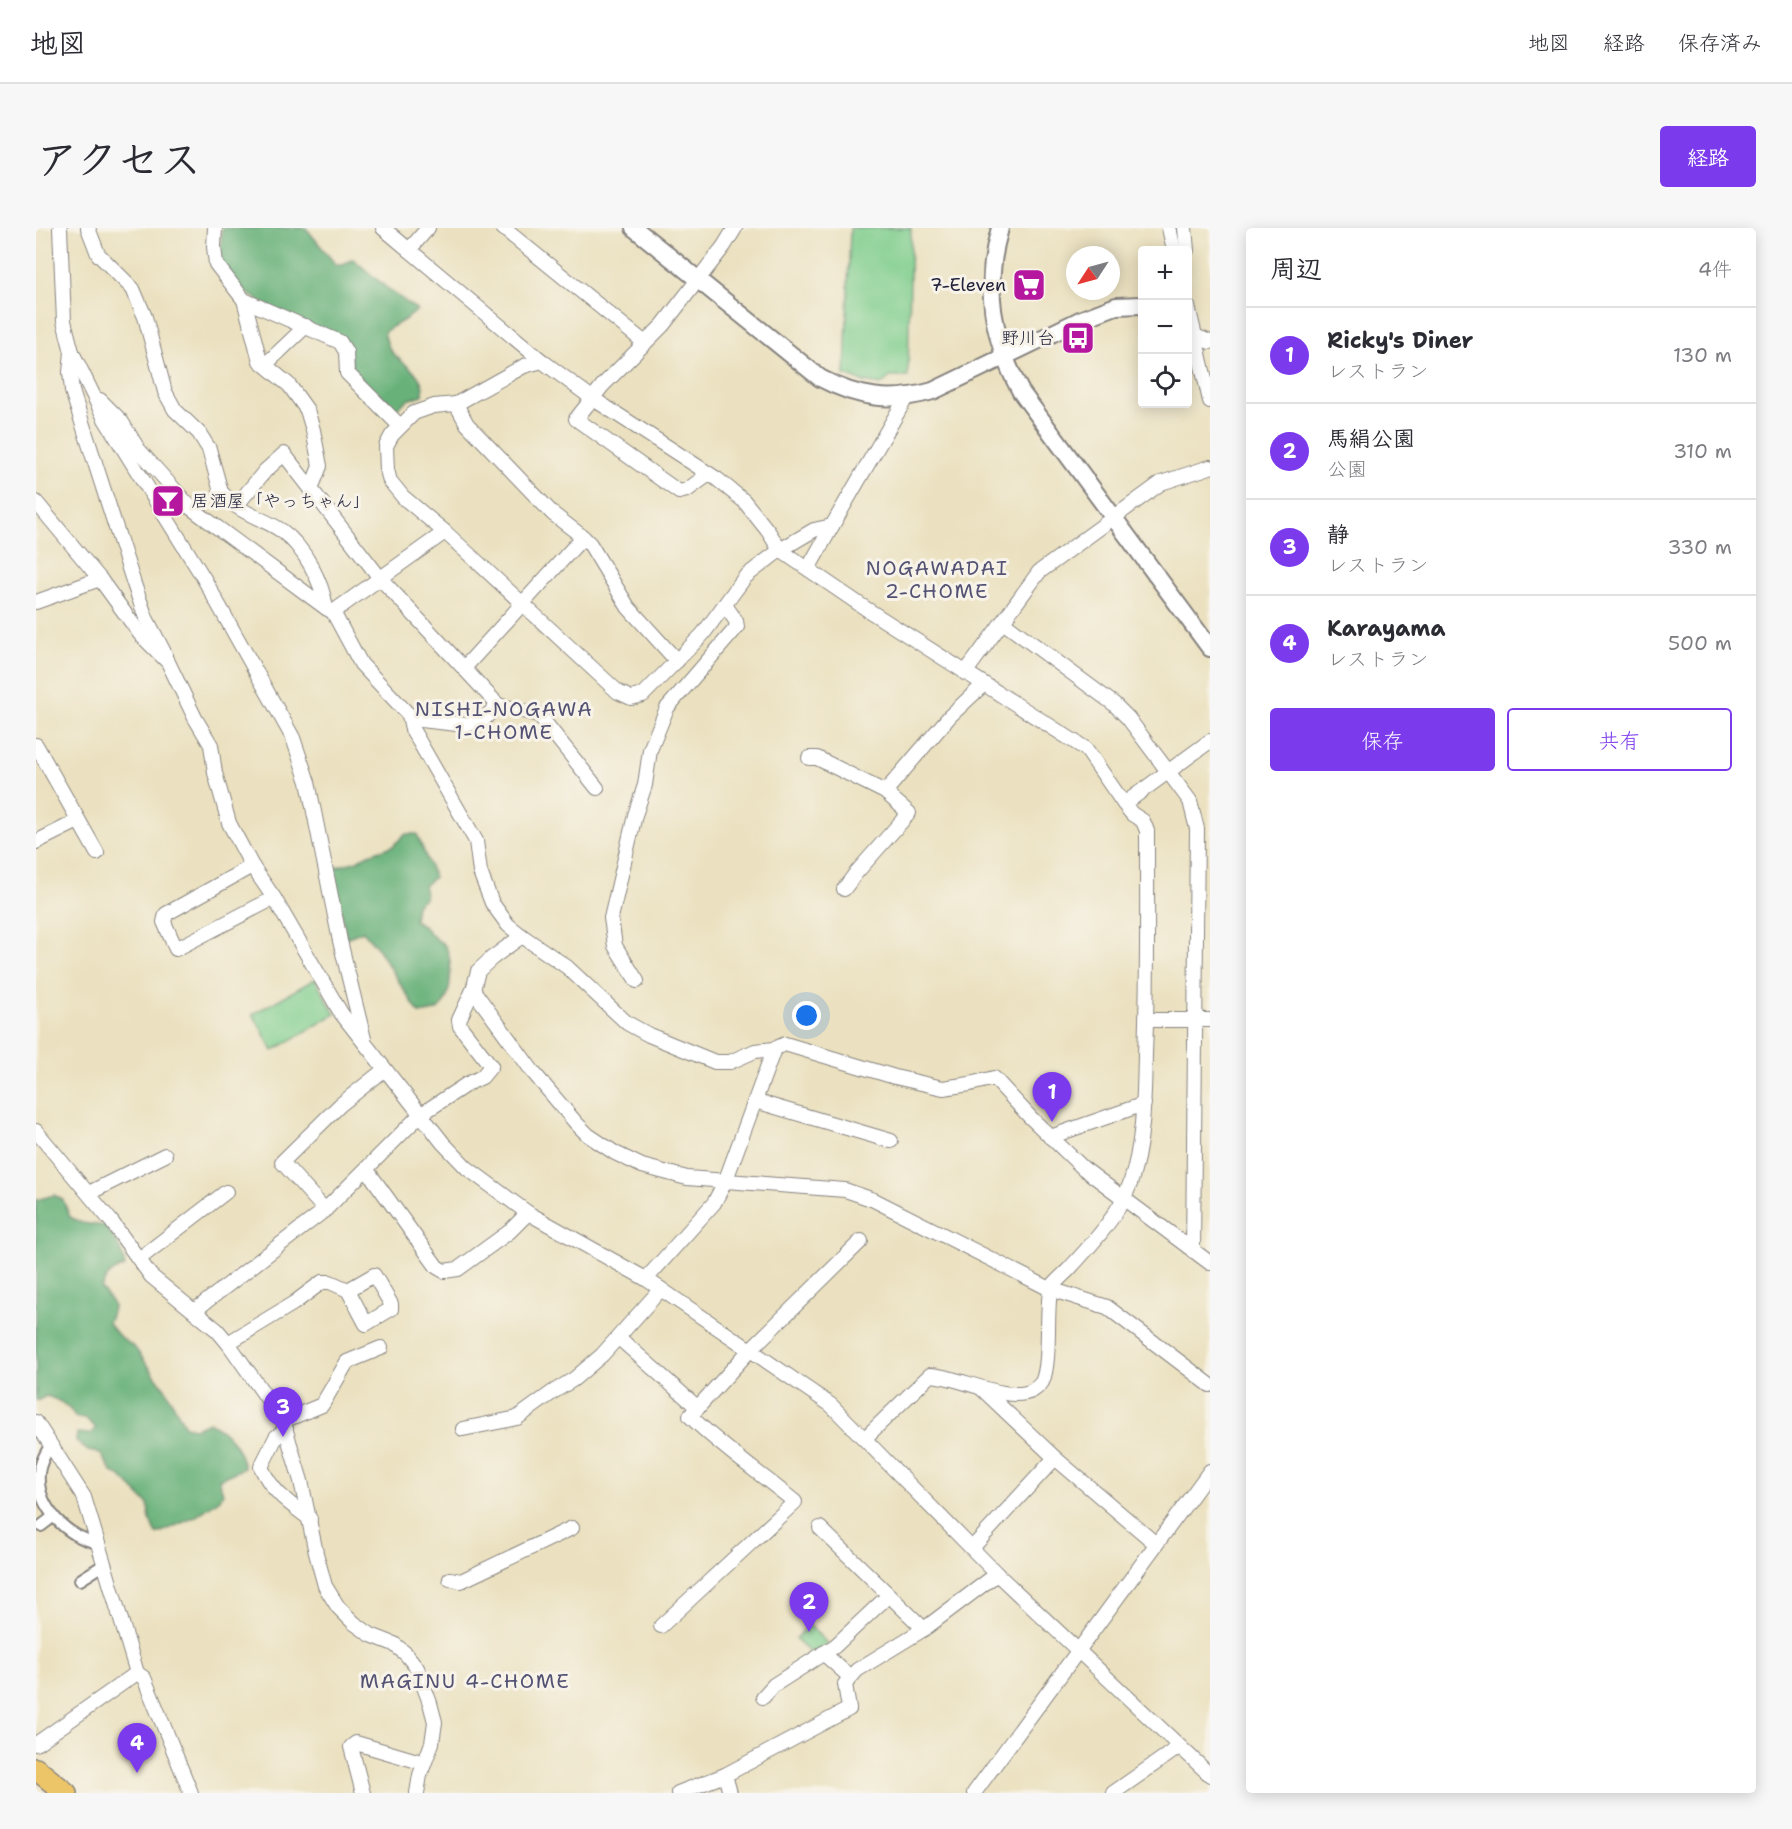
<!DOCTYPE html>
<html lang="ja">
<head>
<meta charset="utf-8">
<style>
	body { margin:0; font-family:"Shantell Sans","Klee One",sans-serif; background:#f7f7f7; color:#2b2b33 }
	.controls { position:absolute; right:18px; top:18px; display:grid; overflow:hidden; border-radius:6px; box-shadow:0 3px 15px #0003 }
	.controls button { width:54px; height:54px; display:grid; place-items:center; padding:0; border:0; border-bottom:2px solid #e1e1e2; background:#fff; color:#2b2b33; font:30px sans-serif }
	.compass { position:absolute; left:1030px; top:18px; width:54px; height:54px; border-radius:50%; background:#fff; box-shadow:0 3px 15px #0003; rotate:234deg }
	.you { position:absolute; left:771px; top:788px; width:21px; height:21px; margin:-15px; border:4px solid #fff; border-radius:50%; background:#1a73e8; box-shadow:0 0 0 9px #1a73e833 }
	.badge { display:grid; place-items:center; width:39px; height:39px; border-radius:50%; background:#7c3aed; color:#fff; font-size:20px; font-weight:700 }
	.pin { position:absolute; translate:-50% -50px; filter:drop-shadow(0 2px 3px #0008) }
	.pin::after { content:''; position:absolute; top:32px; width:21px; height:18px; background:inherit; clip-path:polygon(0 0,100% 0,50% 100%) }
	.list { margin:0; padding:0; list-style:none }
	h2 { display:flex; justify-content:space-between; align-items:center; height:78px; margin:0; padding:0 24px; font-size:26px }
	h2 small { font-size:20px; font-weight:400; color:#7c7c81 }
	.list li { display:grid; grid-template-columns:39px 1fr auto; gap:18px; align-items:center; box-sizing:border-box; height:96px; padding:0 24px; border-top:2px solid #e1e1e2 }
	.list b { display:block; font-size:22px; white-space:nowrap }
	.list p { margin:0; font-size:20px; white-space:nowrap; color:#7c7c81 }
	.list em { font-size:20px; font-style:normal; color:#7c7c81 }
	.actions { display:flex; gap:12px; padding:18px 24px }
	.actions a { flex:1; padding:14px 0; border:2px solid #7c3aed; border-radius:6px; text-align:center; font-size:21px; color:#7c3aed }
	.actions .main { background:#7c3aed; color:#fff }
	.icon { flex:none; width:33px; height:33px; fill:none; stroke:currentColor; stroke-width:2; stroke-linecap:round; stroke-linejoin:round }
	.map { position:relative; flex:none; width:1174px; height:1565px; overflow:hidden; border-radius:6px }
	header { display:flex; align-items:center; gap:36px; box-sizing:border-box; height:84px; padding:0 30px; background:#fff; border-bottom:2px solid #e1e1e2 }
	header strong { font-size:28px }
	nav { display:flex; gap:33px; margin-inline-start:auto; font-size:21px }
	.intro { display:flex; align-items:center; justify-content:space-between; box-sizing:border-box; height:144px; padding:0 36px }
	h1 { margin:0; font-size:42px }
	.button { padding:15px 27px; border-radius:6px; background:#7c3aed; color:#fff; font-size:21px; font-weight:700 }
	main { display:flex; gap:36px; padding:0 36px }
	aside { flex:1; background:#fff; border-radius:6px; box-shadow:0 3px 15px #0003 }
	.map>svg:first-child { display:block }
</style>
</head>
<body>
<header>
<strong>地図</strong>
<nav><a>地図</a><a>経路</a><a>保存済み</a></nav>
</header>
<div class="intro"><h1>アクセス</h1><a class="button">経路</a></div>
<main>
<div class="map">
<svg width="1174" height="1565" viewBox="0 0 1174 1565">
	<rect width="100%" height="100%" fill="#f7f3e8"/>
	<filter id="ink" filterUnits="userSpaceOnUse"><feTurbulence type="fractalNoise" baseFrequency=".0167" numOctaves="2"/><feDisplacementMap in="SourceGraphic" scale="12" xChannelSelector="R" yChannelSelector="G"/><feConvolveMatrix kernelMatrix="1 2 1 2 8 2 1 2 1" color-interpolation-filters="sRGB"/></filter>
	<filter id="wash" filterUnits="userSpaceOnUse"><feTurbulence type="fractalNoise" baseFrequency=".008" numOctaves="4" result="noise"/><feDisplacementMap in="SourceGraphic" scale="24" xChannelSelector="R" yChannelSelector="G"/><feGaussianBlur stdDeviation="1.35" result="paint"/><feColorMatrix in="noise" values="0 0 0 0 0 0 0 0 0 0 0 0 0 0 0 0 0 1.4 0 .05"/><feComposite in="paint" operator="in"/></filter>
	<g filter="url(#wash)">
		<rect width="100%" height="100%" fill="#ebe1c0"/>
		<!-- green -->
		<g fill="#80ce8e" stroke="#517864" stroke-width="1.5">
			<path d="M814 0H875L872 149H854L845 157 828 154 809 147Z"/>
			<path d="M279 751 299 786 237 823 217 786Z"/>
			<path d="M773 1397 792 1416 784 1422 773 1424 759 1411Z"/>
		</g>
		<!-- forest -->
		<g fill="#68b179" stroke="#456a5a" stroke-width="1.5">
			<path d="M186 0H270L300 37H306L317 31 351 60 381 82C372 92 359 96 348 104 350 110 351 118 355 123 367 138 390 145 387 167L371 172 362 180 355 179 318 144 311 113C279 99 204 73 188 41 183 30 185 13 186 0Z"/>
			<path d="M369 606H381L398 649 388 658 389 669 380 677 378 692C391 698 390 703 399 710 403 714 408 715 410 719 417 734 417 773 401 782 395 785 390 785 383 785L339 717 327 703 310 710 297 643 301 639 321 633 330 627 357 618Z"/>
			<path d="M18 967 27 972 34 989 46 995 69 998C79 1011 87 1022 89 1039 75 1042 70 1048 65 1061 79 1077 80 1075 72 1095L83 1108 99 1120 130 1162 149 1198 159 1200 173 1194C192 1204 204 1219 208 1240L183 1251 187 1265 184 1271 159 1289 121 1306 114 1293 112 1276 84 1248 76 1244 64 1225 52 1223 40 1213 41 1205 54 1206 60 1200 49 1190 40 1189C31 1177 24 1172 10 1168L1 1173 0 1170V972Z"/>
		</g>
	</g>
	<g filter="url(#ink)">
		<g fill="none" stroke-linecap="round" stroke-linejoin="round">
			<!-- pedestrian casing -->
			<g stroke="#86827e" stroke-width="14">
				<g id="pedestrian">
					<path d="M14 1218C9 1226 4 1235 3 1245 0 1279 31 1309 62 1315"/>
					<path d="M5 1298 18 1288"/>
					<path d="M44 1352 69 1336"/>
				</g>
			</g>
			<!-- minor casing -->
			<g stroke="#86827e" stroke-width="16">
				<g id="minor">
					<path d="M24 0 28 93 36 124 69 191 167 349 257 510 272 554 304 713 328 811"/>
					<path d="M52 0 62 26 97 61 109 89 129 164 139 182 163 205 173 221 185 264 200 278"/>
					<path d="M179 0 178 19 180 36 208 72 304 114 310 124 311 145 364 198"/>
					<path d="M347 0 506 133 556 170 681 251 708 273 732 303 744 322 832 382 1050 521 1088 576 1096 586 1107 593 1111 603C1111 677 1112 752 1109 826 1108 868 1108 915 1094 956 1082 988 1057 1015 1034 1040 1028 1047 1016 1055 1014 1064 1010 1087 1015 1135 1006 1154 1004 1157 999 1161 996 1163 970 1175 923 1148 894 1147L828 1211"/>
					<path d="M467 0 609 115"/>
					<path d="M1133 0 1138 22"/>
					<path d="M1149 0 1151 22"/>
					<path d="M373 22 392 0"/>
					<path d="M208 72 224 133 229 137"/>
					<path d="M1152 78 1174 173"/>
					<path d="M270 98 229 137 253 157 271 182 277 202 284 238 275 261"/>
					<path d="M1159 108 1174 114"/>
					<path d="M36 124 34 144 36 163 98 356 110 390 129 426"/>
					<path d="M506 133 488 138 420 176 398 178 378 185 356 207 350 218 351 242 354 253 367 269 409 304 582 464 595 470 607 467 667 406 709 349 744 322 778 302 796 298 870 170"/>
					<path d="M64 172 85 193 102 221 155 280 290 380"/>
					<path d="M420 176 431 196 517 286 547 309 554 316 592 379 641 433"/>
					<path d="M248 226 344 350 462 477 447 492 430 497 385 492 373 487 325 436 297 384 290 380C286 353 268 319 246 303 232 293 216 289 200 278L229 243Z"/>
					<path d="M673 246 651 262 643 264 540 191 567 157 627 97 688 18 699 0"/>
					<path d="M0 274 64 351 104 406 132 434 159 490 175 517 179 545 193 595 216 638 238 670 305 785 407 915 431 940 492 985 610 1051 795 1177 961 1346 1174 1547"/>
					<path d="M772 341 796 298"/>
					<path d="M0 374 64 351"/>
					<path d="M297 384 409 304"/>
					<path d="M967 394 1078 476 1092 490 1154 573 1161 601 1157 1023"/>
					<path d="M428 440 547 309"/>
					<path d="M929 445 1003 344 1125 255 1174 239"/>
					<path d="M462 477 503 487 561 560"/>
					<path d="M0 517 61 625"/>
					<path d="M773 530H781L849 564 873 585 820 645 808 661"/>
					<path d="M849 564 914 488 947 457"/>
					<path d="M1088 576 1174 513"/>
					<path d="M0 614 42 593"/>
					<path d="M216 638 130 686 128 694 140 721 238 670"/>
					<path d="M486 708 531 739 591 795 613 807 679 834H694L719 823 738 821 749 816 859 849 907 860 934 856 958 850 994 889 1047 940 1174 1035"/>
					<path d="M601 753 579 718 575 690 599 587 609 557 614 522 631 480 701 399 700 393 689 377"/>
					<path d="M437 762 497 844 540 895 552 907 579 925 606 938 651 950 809 962 838 972 1014 1061 1071 1079 1174 1157"/>
					<path d="M1111 792H1174"/>
					<path d="M719 873 855 913"/>
					<path d="M0 903 75 993 115 1048 181 1102 192 1115 247 1193 265 1253 280 1325 289 1358 302 1379 318 1395 335 1407 358 1416 370 1426 381 1440 394 1475 399 1494 396 1515 384 1547 381 1565"/>
					<path d="M1014 909 1108 876"/>
					<path d="M331 942 401 1039 408 1043 422 1041 473 1004 492 985"/>
					<path d="M53 965 129 927"/>
					<path d="M289 982 246 934 304 877 348 842"/>
					<path d="M103 1031 190 964"/>
					<path d="M610 1051 678 975 689 954 738 821"/>
					<path d="M158 1083 289 982 384 887 431 856 446 849 455 838 424 798 423 792 437 762 442 743 456 730 486 708 472 697 456 675 444 644 440 613 376 501 373 487"/>
					<path d="M583 1110 662 1180"/>
					<path d="M192 1115 258 1075 286 1054H294L312 1062 330 1096 355 1081V1076L338 1047 312 1062"/>
					<path d="M945 1160 1019 1230 1120 1316"/>
					<path d="M247 1193 286 1177 311 1134 345 1120"/>
					<path d="M0 1194 48 1269 101 1445 108 1450 155 1565"/>
					<path d="M250 1201 240 1209 225 1239C236 1264 253 1275 274 1291"/>
					<path d="M427 1201 481 1190 517 1164 538 1151 566 1127 625 1061"/>
					<path d="M784 1300 888 1401"/>
					<path d="M936 1320 1019 1230"/>
					<path d="M414 1351 425 1353 536 1300"/>
					<path d="M625 1398 759 1274C724 1245 686 1220 654 1188L714 1122 825 1013"/>
					<path d="M787 1425 814 1449"/>
					<path d="M727 1469 738 1457 799 1418 853 1367"/>
					<path d="M0 1516 101 1445"/>
					<path d="M689 1547 694 1565"/>
					<path d="M327 1565 315 1519 320 1515 388 1535"/>
					<path d="M642 1565 689 1547 813 1481 809 1456 821 1442 888 1401 961 1346"/>
					<path d="M938 1565 1174 1243"/>
					<path d="M1077 1565 1143 1519"/>
				</g>
			</g>
			<!-- tertiary casing -->
			<g stroke="#86827e" stroke-width="20">
				<g id="tertiary">
					<path d="M598 0 784 150C822 170 855 175 897 163L1046 91 1080 78 1106 77"/>
					<path d="M964 0C947 58 956 111 985 164L1174 420"/>
				</g>
			</g>
			<!-- primary casing -->
			<g stroke="#86827e" stroke-width="24">
				<path id="primary" d="M0 1541 30 1565"/>
			</g>
			<!-- pedestrian -->
			<use href="#pedestrian" stroke="#fff" stroke-width="10"/>
			<!-- minor -->
			<use href="#minor" stroke="#fff" stroke-width="14"/>
			<!-- tertiary -->
			<use href="#tertiary" stroke="#fff" stroke-width="16"/>
			<!-- primary -->
			<use href="#primary" stroke="#edc569" stroke-width="21"/>
		</g>
	</g>
	<!-- icons -->
	<defs>
		<g id="supermarket-square" transform="scale(1.725)"><rect x="-9" y="-9" width="18" height="18" rx="4" fill="#b5179e" stroke="#f7f3e8"/><path d="M-6-5.5h2.5l.6 2H6L4.5 2H-2.5L-4.4-4H-6ZM-1.5 3.2a1.3 1.3 0 1 0 .1 0ZM3 3.2a1.3 1.3 0 1 0 .1 0Z" fill="#fff"/></g>
		<g id="bus-square" transform="scale(1.725)"><rect x="-9" y="-9" width="18" height="18" rx="4" fill="#b5179e" stroke="#f7f3e8"/><path d="M-5-6H5V4H4V6H2V4H-2V6H-4V4H-5ZM-3.5-4V0h7V-4ZM-3.5 1.2v1.5H-2V1.2ZM2 1.2v1.5H3.5V1.2Z" fill="#fff"/></g>
		<g id="bar-square" transform="scale(1.725)"><rect x="-9" y="-9" width="18" height="18" rx="4" fill="#b5179e" stroke="#f7f3e8"/><path d="M-6-5H6L.8 .8V4.5H3.5V6h-7V4.5H-.8V.8Z" fill="#fff"/></g>
	</defs>
	<g fill-rule="evenodd">
		<use href="#supermarket-square" x="993" y="57"/>
		<use href="#bus-square" x="1042" y="110"/>
		<use href="#bar-square" x="132" y="273"/>
	</g>
	<g text-anchor="middle" stroke-width="6" stroke-linejoin="round" paint-order="stroke">
		<!-- poi labels -->
		<g font-size="18" fill="#22223b" stroke="#f7f3e8" text-anchor="end">
			<text x="970" y="63">7-Eleven</text>
			<text x="1019" y="116">野川台</text>
			<text x="155" y="279" text-anchor="start">居酒屋「やっちゃん」</text>
		</g>
		<!-- neighbourhood labels -->
		<g font-size="20" letter-spacing="1.5" fill="#545274" stroke="#f7f3e8">
			<text x="901" y="347">NOGAWADAI<tspan x="901" dy="23">2-CHOME</tspan></text>
			<text x="468" y="488">NISHI-NOGAWA<tspan x="468" dy="23">1-CHOME</tspan></text>
			<text x="429" y="1460">MAGINU 4-CHOME</text>
		</g>
	</g>
</svg>
<div class="controls">
<button>+</button>
<button>−</button>
<button><svg class="icon" aria-label="locate" viewBox="0 0 24 24"><circle cx="12" cy="12" r="6"/><path d="M12 2v4M12 18v4M2 12h4M18 12h4"/></svg></button>
</div>
<svg class="compass" viewBox="-18 -18 36 36"><path d="M0-13l5 13h-10z" fill="#e53935"/><path d="M0 13l5-13h-10z" fill="#7c7c81"/></svg>
<div class="you"></div>
<div class="pin badge" style="left:1016px;top:894px">1</div>
<div class="pin badge" style="left:773px;top:1404px">2</div>
<div class="pin badge" style="left:247px;top:1209px">3</div>
<div class="pin badge" style="left:101px;top:1545px">4</div>
</div>
<aside>
<h2>周辺<small>4件</small></h2>
<ul class="list">
<li><span class="badge">1</span><div><b>Ricky's Diner</b><p>レストラン</p></div><em>130 m</em></li>
<li><span class="badge">2</span><div><b>馬絹公園</b><p>公園</p></div><em>310 m</em></li>
<li><span class="badge">3</span><div><b>静</b><p>レストラン</p></div><em>330 m</em></li>
<li><span class="badge">4</span><div><b>Karayama</b><p>レストラン</p></div><em>500 m</em></li>
</ul>
<div class="actions"><a class="main">保存</a><a>共有</a></div>
</aside>
</main>
</body>
</html>
